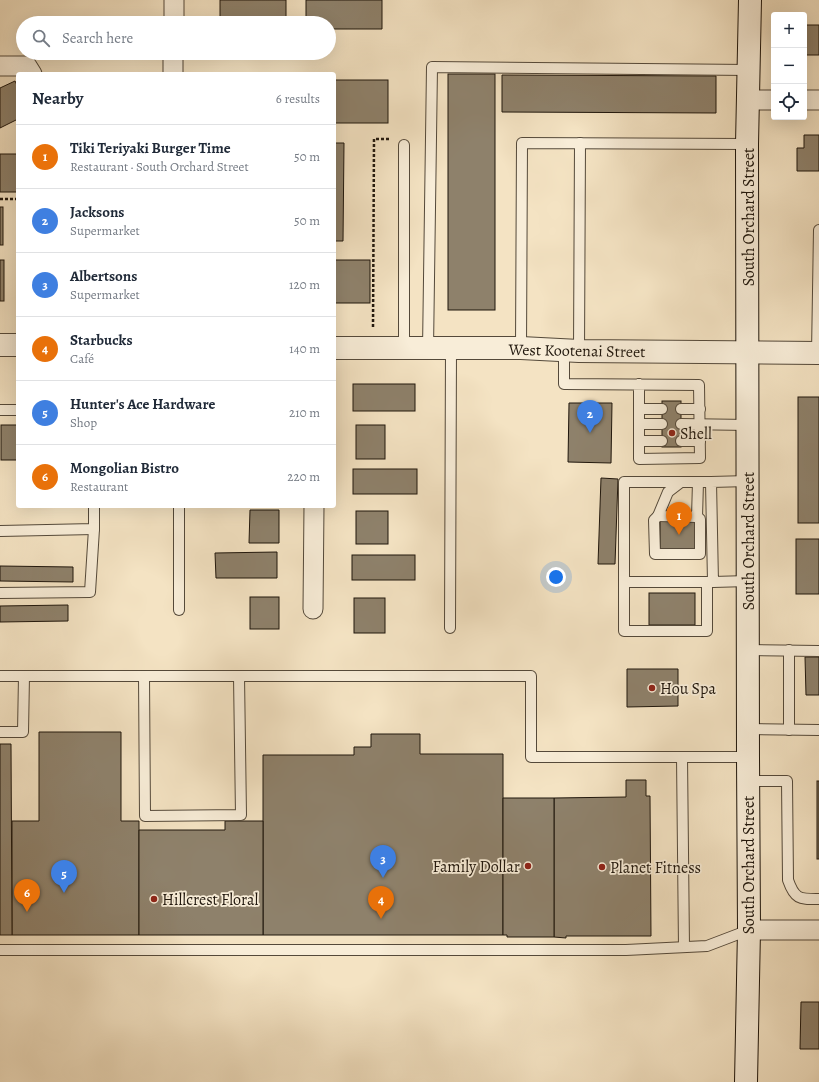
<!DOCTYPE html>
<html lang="en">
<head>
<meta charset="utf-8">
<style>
	body { margin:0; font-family:Alegreya,serif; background:#f2f2f3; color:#1f2937 }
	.controls { position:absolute; right:12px; top:12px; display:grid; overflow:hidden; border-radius:4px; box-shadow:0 4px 16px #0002 }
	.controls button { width:36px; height:36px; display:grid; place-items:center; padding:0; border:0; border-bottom:1px solid #e0e1e3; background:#fff; color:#1f2937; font:20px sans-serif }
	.you { position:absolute; left:556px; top:577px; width:14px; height:14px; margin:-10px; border:3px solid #fff; border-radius:50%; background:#1a73e8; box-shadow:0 0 0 6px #1a73e833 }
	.badge { display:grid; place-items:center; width:26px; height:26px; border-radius:50%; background:#8f2418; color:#fff; font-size:13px; font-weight:700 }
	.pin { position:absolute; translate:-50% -33px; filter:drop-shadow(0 1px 2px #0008) }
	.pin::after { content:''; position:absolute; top:21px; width:14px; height:12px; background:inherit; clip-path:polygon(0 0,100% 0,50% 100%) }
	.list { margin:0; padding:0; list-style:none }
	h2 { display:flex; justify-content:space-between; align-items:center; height:52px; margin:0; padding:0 16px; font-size:17px }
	h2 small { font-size:13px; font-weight:400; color:#747a83 }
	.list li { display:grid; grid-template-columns:26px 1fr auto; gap:12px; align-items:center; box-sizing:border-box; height:64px; padding:0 16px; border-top:1px solid #e0e1e3 }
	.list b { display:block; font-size:15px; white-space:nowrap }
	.list p { margin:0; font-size:13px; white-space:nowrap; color:#747a83 }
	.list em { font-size:13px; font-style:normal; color:#747a83 }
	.icon { flex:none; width:22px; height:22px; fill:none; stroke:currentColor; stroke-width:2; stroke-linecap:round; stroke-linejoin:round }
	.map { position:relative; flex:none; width:819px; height:1082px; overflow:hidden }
	.search { position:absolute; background:#fff; box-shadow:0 4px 16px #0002; left:16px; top:16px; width:320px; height:44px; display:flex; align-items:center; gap:10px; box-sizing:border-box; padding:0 14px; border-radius:22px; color:#747a83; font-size:15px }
	.panel { position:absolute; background:#fff; box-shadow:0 4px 16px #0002; left:16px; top:72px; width:320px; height:436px; border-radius:4px }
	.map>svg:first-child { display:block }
</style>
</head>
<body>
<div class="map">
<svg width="819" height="1082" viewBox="0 0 819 1082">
	<rect width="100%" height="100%" fill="#f4e3c3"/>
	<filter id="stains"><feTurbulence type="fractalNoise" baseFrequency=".005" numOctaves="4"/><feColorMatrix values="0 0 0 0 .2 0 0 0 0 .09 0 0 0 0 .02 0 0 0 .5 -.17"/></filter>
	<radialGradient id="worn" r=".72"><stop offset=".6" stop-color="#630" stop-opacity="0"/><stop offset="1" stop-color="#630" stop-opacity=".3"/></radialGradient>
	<!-- building -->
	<g fill="#8e816b" stroke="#1f160c">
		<rect x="220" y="0" width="66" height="23"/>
		<path d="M306 0H382V29H329V23H306Z"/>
		<rect x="804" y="25" width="15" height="30"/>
		<rect x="448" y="74" width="47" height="236"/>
		<path d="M502 75 716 76V113L502 112Z"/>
		<rect x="334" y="80" width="54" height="43"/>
		<path d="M15 81 18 87V119L0 128V88Z"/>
		<path d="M804 135H819V171H797V148H804Z"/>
		<path d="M334 143H344L343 241H334Z"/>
		<rect x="0" y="154" width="18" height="38"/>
		<rect x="0" y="207" width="3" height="38"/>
		<rect x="0" y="260" width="4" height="41"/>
		<rect x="334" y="260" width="36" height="43"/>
		<rect x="353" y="384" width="62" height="27"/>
		<rect x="798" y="397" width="21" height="126"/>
		<rect x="662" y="401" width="19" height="46"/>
		<path d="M569 403H612L611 463 568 462Z"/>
		<rect x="1" y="425" width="17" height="35"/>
		<rect x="356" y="425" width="29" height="34"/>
		<rect x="353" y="469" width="64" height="25"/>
		<path d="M601 478 618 479 615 564H598Z"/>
		<path d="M250 510H279V543H249Z"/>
		<rect x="356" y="511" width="32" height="33"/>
		<rect x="660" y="519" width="38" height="32"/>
		<rect x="796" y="539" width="23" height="55"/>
		<path d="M277 552V578H216L215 553Z"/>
		<rect x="352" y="555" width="63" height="25"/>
		<path d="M0 566 73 567V582L0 581Z"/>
		<rect x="649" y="593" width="46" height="32"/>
		<rect x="250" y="597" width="29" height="32"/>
		<rect x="354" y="598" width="31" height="35"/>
		<path d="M68 605V621L0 622V606Z"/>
		<path d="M805 657H819V695H806Z"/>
		<path d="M627 669H678V706L627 707Z"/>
		<path d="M39 732H121V821H139V935H12V821H39Z"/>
		<path d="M371 734H420V754H503V935H263V755H354V747H371Z"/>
		<path d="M0 744H11L12 935H0Z"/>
		<path d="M626 780H646V796H650L651 936H566V938L554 937V798L626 797Z"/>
		<rect x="817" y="781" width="2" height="78"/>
		<path d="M503 798H554V937H507V935H503Z"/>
		<path d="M225 821H263V935H139V830H225Z"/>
		<path d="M801 1002H819V1049H800Z"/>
	</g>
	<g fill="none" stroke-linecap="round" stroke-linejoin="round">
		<!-- service casing -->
		<g stroke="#54493a" stroke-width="12">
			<g id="service">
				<path d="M404 145V349"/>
				<path d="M521 348 522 143 747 144"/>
				<path d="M428 349 432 67 749 70"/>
				<path d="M564 350V384L699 385 700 458 639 459V384"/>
				<path d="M579 351 580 143"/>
				<path d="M817 353 819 230"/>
				<path d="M639 409H662"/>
				<path d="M681 409H700"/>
				<path d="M0 410H18"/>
				<path d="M639 424H662"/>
				<path d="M681 424 748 425"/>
				<path d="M639 441H662"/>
				<path d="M681 441H700"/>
				<path d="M748 481 711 482 713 582 748 581"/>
				<path d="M681 482 668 492 658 516 697 517 698 482"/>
				<path d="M711 482H624V582H713"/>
				<path d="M658 516 654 520 655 554H700V519L697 517"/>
				<path d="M0 531 94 529V506"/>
				<path d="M624 582V631H707V582"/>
				<path d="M0 593 90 592 94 529"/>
				<path d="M179 610V506"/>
				<path d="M450 628 451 349"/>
				<path d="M748 650 819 651"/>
				<path d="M789 650V730"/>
				<path d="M0 676H531V757H748"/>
				<path d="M144 676 145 816 241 815 239 676"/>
				<path d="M748 729 819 730"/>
				<path d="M0 732H23L24 676"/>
				<path d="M682 757 684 947"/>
				<path d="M748 781H787L788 880C795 900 800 899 819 899"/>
				<path d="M0 950H626L707 946 749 930"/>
			</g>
		</g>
		<!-- minor casing -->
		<g stroke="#54493a" stroke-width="21">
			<g id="minor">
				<path d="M174 23V0"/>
				<path d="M0 66H27L32 74"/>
				<path d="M173 74V53"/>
				<path d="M748 100H774"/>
				<path d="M804 100H819"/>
				<path d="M313 609 314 506"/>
				<path d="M749 930H819"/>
			</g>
		</g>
		<!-- tertiary casing -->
		<g stroke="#54493a" stroke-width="24">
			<g id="tertiary">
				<path d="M0 345H18"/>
				<path d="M334 348H521L579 351 819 353"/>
			</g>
		</g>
		<!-- secondary casing -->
		<g stroke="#1f160c" stroke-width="24">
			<path id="secondary" d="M746 1082 749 930 748 757 747 144 750 0"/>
		</g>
		<!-- path -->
		<g stroke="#1f160c" stroke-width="2.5" stroke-dasharray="3 2" stroke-linecap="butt">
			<path d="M0 199H18"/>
			<path d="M373 327 374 139H391"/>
		</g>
		<!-- service -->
		<use href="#service" stroke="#f8edd8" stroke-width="10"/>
		<!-- minor -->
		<use href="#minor" stroke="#f8edd8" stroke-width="19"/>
		<!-- tertiary -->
		<use href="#tertiary" stroke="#f8edd8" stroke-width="22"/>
		<!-- secondary -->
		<use href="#secondary" stroke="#f8edd8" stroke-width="22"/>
	</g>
	<!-- markers -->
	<g fill="#8f2418" stroke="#f8edd8" stroke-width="1.5">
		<circle cx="672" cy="433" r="4"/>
		<circle cx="652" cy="688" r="4"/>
		<circle cx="528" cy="866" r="4"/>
		<circle cx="602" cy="867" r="4"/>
		<circle cx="154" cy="899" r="4"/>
	</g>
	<g text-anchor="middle" stroke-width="3.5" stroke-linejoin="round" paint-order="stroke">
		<!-- street labels -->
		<g font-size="16" fill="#1f160c" stroke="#f8edd8">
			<text transform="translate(748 217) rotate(-90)" y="6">South Orchard Street</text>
			<text transform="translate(577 350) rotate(1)" y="6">West Kootenai Street</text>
			<text transform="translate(748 541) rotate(-90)" y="6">South Orchard Street</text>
			<text transform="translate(748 865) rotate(-90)" y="6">South Orchard Street</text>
		</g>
		<!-- poi labels -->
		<g font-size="16" fill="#1f160c" stroke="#f8edd8" text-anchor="start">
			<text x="680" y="439">Shell</text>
			<text x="660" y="694">Hou Spa</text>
			<text x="520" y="872" text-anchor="end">Family Dollar</text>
			<text x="610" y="873">Planet Fitness</text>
			<text x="162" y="905">Hillcrest Floral</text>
		</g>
	</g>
	<rect width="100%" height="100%" filter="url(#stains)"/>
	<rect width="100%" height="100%" fill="url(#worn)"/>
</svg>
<div class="controls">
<button>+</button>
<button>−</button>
<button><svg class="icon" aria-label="locate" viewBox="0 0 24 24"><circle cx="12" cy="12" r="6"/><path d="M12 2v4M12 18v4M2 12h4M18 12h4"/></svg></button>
</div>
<div class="you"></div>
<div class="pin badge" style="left:679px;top:535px;background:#e8710a">1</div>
<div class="pin badge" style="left:590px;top:433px;background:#3f7fe0">2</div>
<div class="pin badge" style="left:383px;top:878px;background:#3f7fe0">3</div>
<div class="pin badge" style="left:381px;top:919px;background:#e8710a">4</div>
<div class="pin badge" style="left:64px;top:893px;background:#3f7fe0">5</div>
<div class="pin badge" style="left:27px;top:912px;background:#e8710a">6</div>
<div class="search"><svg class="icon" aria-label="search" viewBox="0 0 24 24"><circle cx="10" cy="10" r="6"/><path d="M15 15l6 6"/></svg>Search here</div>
<section class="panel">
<h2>Nearby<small>6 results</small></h2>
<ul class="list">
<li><span class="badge" style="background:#e8710a">1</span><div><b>Tiki Teriyaki Burger Time</b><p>Restaurant · South Orchard Street</p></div><em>50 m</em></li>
<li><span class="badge" style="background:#3f7fe0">2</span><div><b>Jacksons</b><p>Supermarket</p></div><em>50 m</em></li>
<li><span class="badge" style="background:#3f7fe0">3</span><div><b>Albertsons</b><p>Supermarket</p></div><em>120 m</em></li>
<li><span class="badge" style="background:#e8710a">4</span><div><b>Starbucks</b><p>Café</p></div><em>140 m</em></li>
<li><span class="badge" style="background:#3f7fe0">5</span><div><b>Hunter's Ace Hardware</b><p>Shop</p></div><em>210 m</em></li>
<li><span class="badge" style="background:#e8710a">6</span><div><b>Mongolian Bistro</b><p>Restaurant</p></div><em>220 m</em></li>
</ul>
</section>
</div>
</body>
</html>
